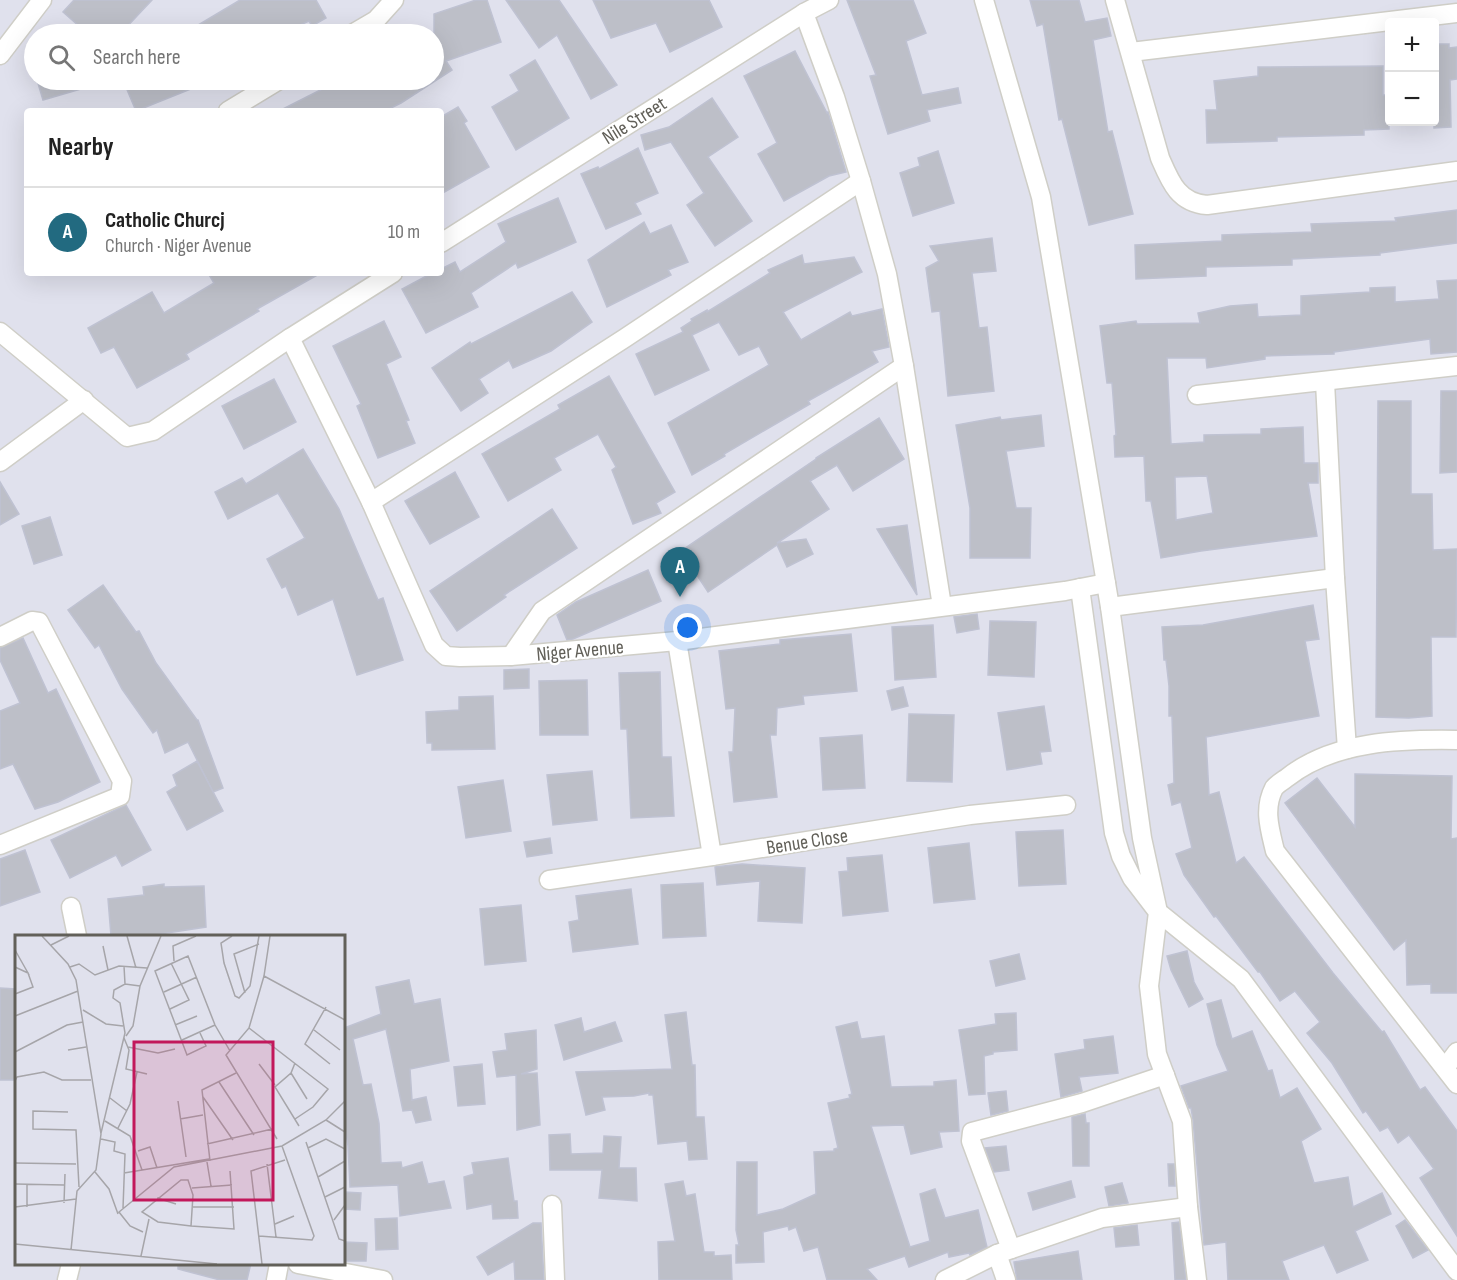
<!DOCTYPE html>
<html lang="en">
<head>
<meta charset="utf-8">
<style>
	body { margin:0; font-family:"Sofia Sans Condensed",sans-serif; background:#f6f6f6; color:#222 }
	.controls { position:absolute; right:18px; top:18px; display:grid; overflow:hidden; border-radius:6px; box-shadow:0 6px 24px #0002 }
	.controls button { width:54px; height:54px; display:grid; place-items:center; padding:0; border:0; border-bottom:2px solid #e0e0e0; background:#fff; color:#222; font:30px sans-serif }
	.you { position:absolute; left:688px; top:628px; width:21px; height:21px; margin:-15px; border:4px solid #fff; border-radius:50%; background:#1a73e8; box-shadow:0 0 0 9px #1a73e833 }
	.badge { display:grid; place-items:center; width:39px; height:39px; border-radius:50%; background:#226a80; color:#fff; font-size:20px; font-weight:700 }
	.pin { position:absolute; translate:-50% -50px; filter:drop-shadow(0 2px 3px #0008) }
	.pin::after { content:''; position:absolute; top:32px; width:21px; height:18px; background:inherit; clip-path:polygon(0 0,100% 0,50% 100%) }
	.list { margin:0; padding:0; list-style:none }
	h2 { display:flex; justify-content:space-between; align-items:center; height:78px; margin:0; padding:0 24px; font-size:26px }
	h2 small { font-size:20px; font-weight:400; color:#767676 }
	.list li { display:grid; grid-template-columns:39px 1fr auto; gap:18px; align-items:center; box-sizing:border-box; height:90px; padding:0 24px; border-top:2px solid #e0e0e0 }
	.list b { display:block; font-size:22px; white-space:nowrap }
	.list p { margin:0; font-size:20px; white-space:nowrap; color:#767676 }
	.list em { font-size:20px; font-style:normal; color:#767676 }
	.icon { flex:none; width:33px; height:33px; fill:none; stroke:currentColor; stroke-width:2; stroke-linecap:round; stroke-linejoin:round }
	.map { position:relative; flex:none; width:1457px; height:1280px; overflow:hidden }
	.search { position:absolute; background:#fff; box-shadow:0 6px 24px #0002; left:24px; top:24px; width:420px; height:66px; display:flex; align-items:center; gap:15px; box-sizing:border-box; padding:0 21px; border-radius:33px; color:#767676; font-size:22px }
	.panel { position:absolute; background:#fff; box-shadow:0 6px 24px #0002; left:24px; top:108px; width:420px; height:168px; border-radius:6px }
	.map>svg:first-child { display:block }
</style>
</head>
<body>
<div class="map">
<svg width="1457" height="1280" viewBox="0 0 1457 1280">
	<rect width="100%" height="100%" fill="#e0e1ed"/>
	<!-- building -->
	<g fill="#bdbfc8" stroke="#bfc2d2" stroke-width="1.5" fill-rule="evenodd">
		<path d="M74 0H152L120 34H88L63 12Z"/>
		<path d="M240 0H316L326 18 312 26 309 21 280 34H183Z"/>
		<path d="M476 0H487L501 42 446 61 452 70 401 103 385 111H279L340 80H434V14Z"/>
		<path d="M506 0H559L617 85 591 99 557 35 539 48Z"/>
		<path d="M593 0H709L722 27 670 52 656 23 611 38Z"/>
		<path d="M847 0H913L926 33 906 41 922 95 958 88 961 103 927 110 930 121 888 134 870 76 876 75Z"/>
		<path d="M1030 0H1079L1085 22 1107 18 1111 36 1093 40 1108 132 1112 131 1133 214 1089 225 1062 119 1059 120 1043 24 1037 26Z"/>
		<path d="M1434 44H1449V48L1457 47V79L1450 80 1451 127 1434 128Z"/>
		<path d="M795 51 827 113 828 112 846 172 829 176 784 201 758 154 777 143 744 76Z"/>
		<path d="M535 60 569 118 516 150 492 107 519 91 510 75Z"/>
		<path d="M1383 66V95H1389V129L1364 130V135L1277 137V141L1207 143 1206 110H1217L1214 81 1258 76V67Z"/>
		<path d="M37 80H97L98 84 43 100Z"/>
		<path d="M123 80H213L136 111Z"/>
		<path d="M712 98 738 137 708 157 752 221 715 246 687 205 704 193 671 142 645 150 641 135 669 127Z"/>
		<path d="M458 107 467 121 464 123 489 167 441 194V117Z"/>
		<path d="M638 148 658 193 635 203 641 214 606 229 581 174 598 167 599 169Z"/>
		<path d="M938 151 954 203 913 216 900 173 920 166 918 158Z"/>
		<path d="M558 198 576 242 518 268 516 263 471 293 478 307 426 333 402 289 432 273H441V269L455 262 460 272 506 242 498 224Z"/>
		<path d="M1457 210V243L1380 253V255L1292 259V265L1206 267V276L1136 279 1135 245 1222 241V235L1312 232 1311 224 1396 221 1395 218Z"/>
		<path d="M644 222 650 234 671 225 688 262 668 270 671 275 607 307 588 260Z"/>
		<path d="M992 238 996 271 972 273 979 328 987 327 994 391 948 396 940 311 932 312 926 268 939 261 930 246Z"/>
		<path d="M802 255 804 264 854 257 862 272 783 312 801 340 850 312 852 316 882 309 889 347 872 351 878 362 808 401 810 404 724 454 725 456 692 475 668 423 769 365 759 346 739 355 719 322 692 335 709 370 655 395 636 354 683 332 681 328 692 321 691 319 707 310V312L770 273 768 270Z"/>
		<path d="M208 273H321L257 309 259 311 186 354 189 359 137 388 114 347 101 353 88 328 152 292 164 313 214 283Z"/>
		<path d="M1457 280V352L1431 354 1430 339 1334 352V354L1265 356V359L1207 368 1206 358H1167L1171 444 1204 442V435L1261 434V429L1303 427 1304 463H1318V483H1308L1317 536 1201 551 1161 558 1151 501H1146L1144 456 1115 457 1114 436 1116 435 1112 383H1107L1100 326 1136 321 1137 324 1200 323 1198 313 1230 306 1257 304 1258 317 1301 315V296L1370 292V288L1395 287V302L1439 299 1437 281ZM1207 476 1213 513 1176 520 1175 477Z"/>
		<path d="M572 292 592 322 551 351 513 368 509 360 479 379 488 393 461 411 432 368 470 342 471 344Z"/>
		<path d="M384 321 401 357 386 364 409 420 406 421 415 443 378 458 357 406 361 404 333 346Z"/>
		<path d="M609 376 675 492 656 503 661 513 633 524 612 470 616 467 598 434 554 458 561 470 508 501 482 454 560 409 558 405Z"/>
		<path d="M274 379 296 422 244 449 222 406Z"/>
		<path d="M1441 391H1457V472L1440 473Z"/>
		<path d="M1378 401H1411V494H1432L1433 550 1457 549 1456 637H1431L1432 716 1409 718 1376 717Z"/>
		<path d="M1041 415 1044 446 1006 451 1016 508H1031L1030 558H970V508L956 425 1000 417 1001 420Z"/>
		<path d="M879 418 904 459 853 491 837 465 810 481 829 509 777 543 806 539 813 554 787 567 777 545 708 592 681 551 816 459V458Z"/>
		<path d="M303 449 339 509 378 600 383 598 403 660 357 675 333 599 298 615 286 586 282 588 267 559 305 538 278 493 228 519 215 492 242 478 246 484Z"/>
		<path d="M455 472 479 517 430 544 405 501Z"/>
		<path d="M0 482 19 514 0 525Z"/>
		<path d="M552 509 577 548 504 595 506 597 457 631 430 591Z"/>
		<path d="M50 517 62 555 34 564 22 526Z"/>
		<path d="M907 525 917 595 877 529Z"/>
		<path d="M648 570 661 601 573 639 567 640 557 615 576 602Z"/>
		<path d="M103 585 136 632 139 631 156 663 197 720H198L223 788 213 792 188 742 165 753 157 730 153 733 122 689 99 645 95 648 68 610Z"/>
		<path d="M1313 605 1319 639 1305 641 1319 716 1206 737 1209 795 1219 792 1236 863 1244 857 1333 973 1382 1032 1384 1031 1420 1090 1425 1087 1457 1131V1236L1420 1178 1434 1169 1409 1135 1398 1143 1388 1127 1380 1131 1366 1111 1363 1113 1332 1063 1307 1033 1320 1022 1295 991 1280 1001 1260 972H1258L1216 916 1214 917 1184 875 1176 854 1192 848 1181 802 1172 805 1168 785 1174 783 1172 716H1169V686L1166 660H1164L1162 627 1203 625Z"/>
		<path d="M977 614 979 629 957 633 954 617Z"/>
		<path d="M990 621 1036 622 1034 677 988 675Z"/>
		<path d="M933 625 936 677 895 680 892 627Z"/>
		<path d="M851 634 857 691 803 696 804 704 777 708 776 735H770L777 797 734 802 729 752H733L735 708 726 709 719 651 780 644V640Z"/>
		<path d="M23 638 48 693 56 689 100 782 58 802 35 809 13 764 0 769V711L20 703 0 660V648Z"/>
		<path d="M529 669V688L504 689V670Z"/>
		<path d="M660 672 662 757H671L674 816 631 818 627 729H621L619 673Z"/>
		<path d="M587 680 588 735H540L539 681Z"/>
		<path d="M903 687 908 706 892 710 887 691Z"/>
		<path d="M493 696 495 749 432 750V743H427L426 712 459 710V697Z"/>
		<path d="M1044 706 1051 751 1040 752 1042 764 1007 770 998 713Z"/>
		<path d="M909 714 954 715 952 782 907 781Z"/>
		<path d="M862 735 865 788 823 790 820 738Z"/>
		<path d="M197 761 223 811 187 830 167 792 177 786 173 775Z"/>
		<path d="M592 771 597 820 553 825 547 775Z"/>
		<path d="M1355 774 1452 776 1451 839 1457 838V993H1431V984L1407 985 1406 940 1394 950 1285 803 1317 778 1355 827Z"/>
		<path d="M503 780 511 831 466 838 458 787Z"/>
		<path d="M126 805 151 850 122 866 116 855 70 878 51 840Z"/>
		<path d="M1063 830 1066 884 1019 886 1016 832Z"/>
		<path d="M550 838 552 853 527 857 524 842Z"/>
		<path d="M969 843 975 899 934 903 928 848Z"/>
		<path d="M25 850 40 892 0 906V859Z"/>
		<path d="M882 855 888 911 843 916 839 872 848 871 847 858Z"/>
		<path d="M742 864 805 868 802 923 758 921 760 881 717 885 715 867Z"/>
		<path d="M703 883 706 936 663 938 661 885Z"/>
		<path d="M164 884V887L204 886 206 927 147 936H111L108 899 144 895 143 887Z"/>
		<path d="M631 889 638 944 573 952 569 922 579 920 576 896Z"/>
		<path d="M521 905 526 961 485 965 480 909Z"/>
		<path d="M1187 951 1194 982 1203 999 1189 1007 1171 970 1167 956Z"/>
		<path d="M1019 954 1025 979 996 986 990 961Z"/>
		<path d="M409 980 414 1004 440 999 449 1061 410 1069 412 1100 426 1097 431 1120 416 1123 412 1110 403 1111 386 1029 353 1039 363 1085 371 1084 379 1123 381 1163 401 1162 402 1168 422 1162 428 1184 444 1181 451 1208 400 1216 398 1185 350 1187 348 1146 344 1122V1028L381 1014 376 987Z"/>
		<path d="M0 988 16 989V1080H0Z"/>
		<path d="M1221 1000 1232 1039 1252 1031 1268 1071 1272 1070 1280 1098 1297 1088 1321 1129 1301 1141 1314 1183 1348 1177 1353 1207 1382 1193 1391 1214 1355 1231 1368 1260 1337 1273 1324 1245 1282 1261 1289 1280H1228L1226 1242 1204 1245 1193 1120 1191 1108H1189L1181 1086 1228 1071 1217 1045 1207 1004Z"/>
		<path d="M686 1012 692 1065H695L696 1117H704L707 1159 689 1160 687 1141 658 1144 653 1095H649V1093L634 1096 602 1097 605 1110 586 1115 576 1072 672 1069 665 1015Z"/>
		<path d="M1016 1013 1017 1050 993 1052V1054L984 1056 985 1094 969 1095 959 1030 996 1024 995 1014Z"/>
		<path d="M581 1018 584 1032 615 1022 622 1041 564 1060 555 1025Z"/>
		<path d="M857 1022 861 1039 884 1036 891 1087 934 1086V1082L956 1080 959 1131 939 1132 942 1147 911 1154 904 1125 871 1126 910 1247 930 1241 920 1194 935 1189 945 1218 978 1210 987 1247 970 1255 969 1253 949 1257 948 1252 909 1267 905 1256 867 1269 877 1280H827L818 1247 804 1251 796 1227 789 1230 788 1226 763 1232 764 1262 736 1263V1245H739L736 1230 737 1162H757V1215L783 1209 816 1194 814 1152 834 1151V1149L838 1148 828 1103 850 1098 849 1095 852 1094 836 1027Z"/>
		<path d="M536 1030 537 1069 521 1074 537 1073 540 1125 517 1130 516 1075 497 1077 493 1052 507 1050 505 1034Z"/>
		<path d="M1113 1036 1118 1073 1079 1077 1082 1091 1061 1097 1055 1054 1085 1049 1084 1040Z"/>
		<path d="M482 1064 485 1104 458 1106 454 1067Z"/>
		<path d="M1006 1091 1008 1111 991 1115 988 1093Z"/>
		<path d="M1085 1114 1086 1123H1089V1166H1073L1072 1117Z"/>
		<path d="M570 1134 571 1154 603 1153 604 1136 621 1137 619 1168H636L637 1201 599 1198 602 1170H550L549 1135Z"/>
		<path d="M1006 1146 1009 1170 994 1172 985 1148Z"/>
		<path d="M508 1158 514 1201H517L518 1218 493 1219 492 1204 467 1209 464 1177 474 1174 472 1163Z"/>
		<path d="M1168 1164H1174L1175 1186H1169Z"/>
		<path d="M683 1181 686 1196 695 1194 704 1252H714V1256L731 1255 732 1280H659L658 1242 675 1241 665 1184Z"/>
		<path d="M1071 1181 1075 1197 1033 1210 1028 1193Z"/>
		<path d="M1122 1183 1128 1203 1109 1206 1105 1187Z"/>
		<path d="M344 1192 361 1193 360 1210 344 1209Z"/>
		<path d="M397 1218 398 1249 376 1250 375 1219Z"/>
		<path d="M1405 1220 1428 1250 1413 1258 1396 1226Z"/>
		<path d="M1179 1222 1186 1280H1175L1172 1223Z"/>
		<path d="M533 1223H541L544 1280H515L514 1261 488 1275 477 1257Z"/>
		<path d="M1137 1225 1139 1245 1116 1247 1114 1228Z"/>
		<path d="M344 1242 367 1243 366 1261H344Z"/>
		<path d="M1078 1251 1082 1280H1017L1014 1262Z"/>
		<path d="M178 1263H251L247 1280H220L178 1269Z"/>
	</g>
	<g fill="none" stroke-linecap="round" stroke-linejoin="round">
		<!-- minor casing -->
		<g stroke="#cfcec7" stroke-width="21">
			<g id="minor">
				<path d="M984 0 1041 197 1110 607 1142 838 1158 912 1241 979 1457 1271"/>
				<path d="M1115 0 1160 158C1170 181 1178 203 1207 205L1457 171"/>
				<path d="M804 13 835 97 861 181 887 274 904 366 942 606"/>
				<path d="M352 34 376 20 394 0"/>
				<path d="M1131 52 1457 13"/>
				<path d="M0 55 42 0"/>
				<path d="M228 111 279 80"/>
				<path d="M441 243 804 13 829 0"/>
				<path d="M0 332 127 437 153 431 290 338 393 273"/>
				<path d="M290 338 371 502 434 645 446 656 460 657 511 656 677 641 1065 591 1106 583"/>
				<path d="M1325 382 1335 578 1347 749"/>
				<path d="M1197 395 1457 366"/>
				<path d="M0 462 84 400"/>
				<path d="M371 502 625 338 861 181"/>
				<path d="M1080 588 1114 833 1121 856 1132 878 1158 912 1149 986 1157 1054 1182 1121 1188 1207 1197 1280"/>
				<path d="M1110 607 1335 578"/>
				<path d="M0 637 32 621 39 622 122 781 120 796 0 845"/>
				<path d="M677 641 712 856"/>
				<path d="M511 656 542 611 904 366"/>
				<path d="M1457 740C1401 739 1334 741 1288 777 1284 780 1277 784 1274 788 1263 809 1270 830 1275 851L1457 1084"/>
				<path d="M549 880 712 856 970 815 1066 805"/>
				<path d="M71 907 77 936"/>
				<path d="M1445 1068 1457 1052"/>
				<path d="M552 1205 555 1280"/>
				<path d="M1011 1249 971 1141 972 1132 1082 1103 1165 1075"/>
				<path d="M997 1254 1006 1280"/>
				<path d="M298 1264 383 1280"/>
				<path d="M67 1280 71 1264"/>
				<path d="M276 1280 279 1264"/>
				<path d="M945 1280 997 1254 1102 1218 1188 1207"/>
			</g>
		</g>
		<!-- minor -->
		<use href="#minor" stroke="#fff" stroke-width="18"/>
	</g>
	<g text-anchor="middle" stroke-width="4.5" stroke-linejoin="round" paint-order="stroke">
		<!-- street labels -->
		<g font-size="20" fill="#626059" stroke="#fff">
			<text transform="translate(634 120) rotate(-32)" y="7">Nile Street</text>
			<text transform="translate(580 650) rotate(-5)" y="7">Niger Avenue</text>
			<text transform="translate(807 841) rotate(-9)" y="7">Benue Close</text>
		</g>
	</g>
	<!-- overview -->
	<g transform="translate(15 935)">
		<rect width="330" height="330" fill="#e0e1ed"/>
		<path fill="none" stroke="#a6a5a9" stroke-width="1.5" d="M27 1 53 29 61 45 86 199 81 235 62 256 56 315M112 1 121 33M217 1 206 8 209 28 220 61 224 63 235 51 244 1M255 1 249 41 330 85M36 10 54 1M88 11 93 35M0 15 13 38 0 32M159 26 158 11 181 1M109 31 110 49M55 32 64 29 80 40 104 31 132 33M249 41 234 93 211 120 262 204M149 57 182 42M230 58 219 19 244 9M0 59 18 52 13 38M311 72 290 109 315 129M155 74 174 65 156 28M68 75 91 89 108 91M0 81 63 56M160 90 182 81M234 93 313 154 298 172 280 184M299 95 325 115M185 98 191 111 172 120 140 36 173 21 200 90 215 116M111 101 118 91 125 51 146 1M109 103 114 115 111 134 132 139M167 105 200 90M113 112 143 118 160 114M53 115 71 112M0 117 52 90 68 87M280 128 276 138 260 152 284 191M244 129 260 150M276 138 292 164M0 146 2 142 29 137 47 145H76M204 147 239 200M188 162 218 205M95 163 112 176M163 166 171 222M53 177 18 176V194L61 195 64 252M165 184 188 180M311 185 330 197M90 186 115 201 127 235M103 193 115 169 122 137M86 198 110 98 105 68 98 63 99 55 110 49 125 51M86 204 100 207 99 216 110 219 108 273M291 207 324 304 330 306M192 209 257 194M293 213 311 204 330 214M123 216 135 212 142 233M195 226 187 155 221 138M192 227 196 251M0 228 61 229M252 229 261 302M80 237 94 254 103 279M109 238 194 224M303 242 330 226M0 249 49 250M12 249V272M177 253 217 250M310 262 330 252M142 263 161 269M49 268 50 239M0 272 61 264M178 272H219M319 285 330 270M260 289 279 281M176 291 178 260 173 245H166L127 277 143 287 176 291 219 294 215 236M128 297 115 291 104 277 159 232 267 211 311 185 330 166M244 301 297 305 299 301 267 211M0 309 202 329M126 321 134 284M247 329 236 236 270 225"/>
		<path fill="#c2185b" fill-opacity="0.15" stroke="#c2185b" stroke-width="3" d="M119 107H258V265H119Z"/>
		<rect width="330" height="330" fill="none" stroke="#626059" stroke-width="3"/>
	</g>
</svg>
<div class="controls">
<button>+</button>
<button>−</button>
</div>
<div class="you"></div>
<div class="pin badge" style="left:680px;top:597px">A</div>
<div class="search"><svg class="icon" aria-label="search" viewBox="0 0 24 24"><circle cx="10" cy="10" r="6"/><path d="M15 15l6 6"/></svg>Search here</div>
<section class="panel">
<h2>Nearby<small></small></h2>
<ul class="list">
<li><span class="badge">A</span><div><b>Catholic Churcj</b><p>Church · Niger Avenue</p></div><em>10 m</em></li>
</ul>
</section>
</div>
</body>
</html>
